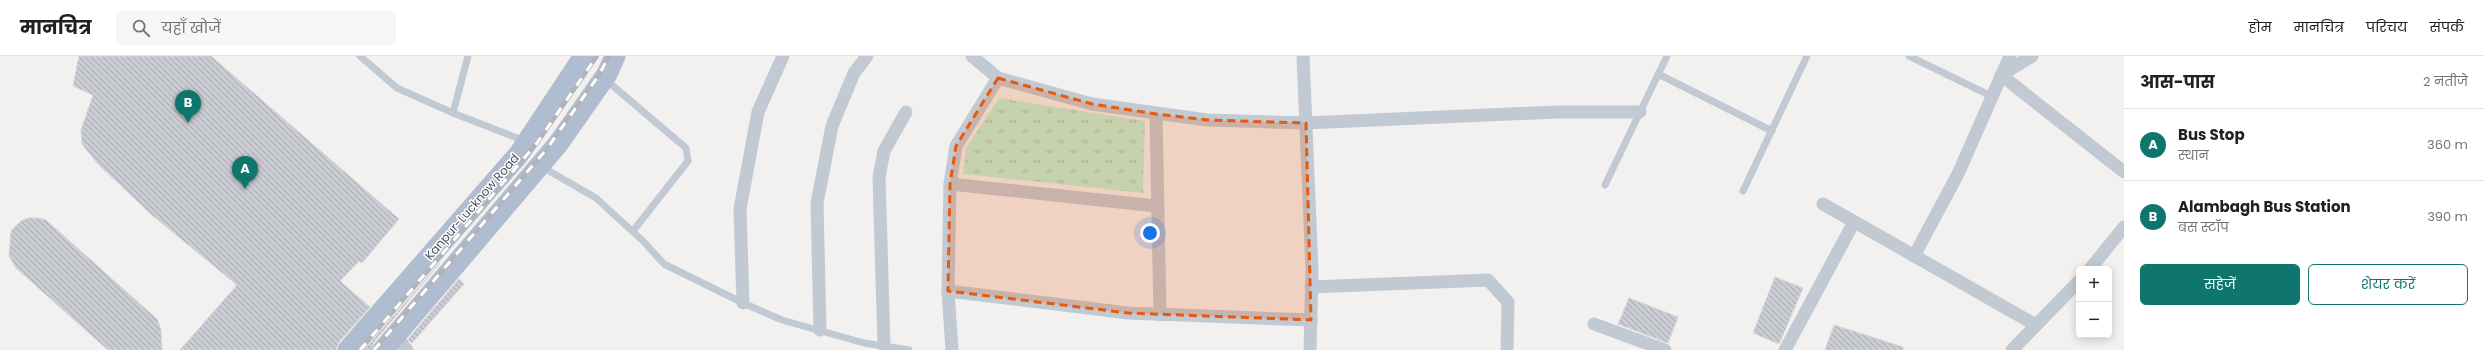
<!DOCTYPE html>
<html lang="hi">
<head>
<meta charset="utf-8">
<style>
	body { margin:0; font-family:Poppins,"Noto Sans Devanagari",sans-serif; background:#f6f6f6; color:#202124 }
	.controls { position:absolute; right:12px; bottom:12px; display:grid; overflow:hidden; border-radius:6px; box-shadow:0 2px 10px #0003 }
	.controls button { width:36px; height:36px; display:grid; place-items:center; padding:0; border:0; border-bottom:1px solid #e0e0e0; background:#fff; color:#202124; font:20px sans-serif }
	.you { position:absolute; left:1150px; top:177px; width:14px; height:14px; margin:-10px; border:3px solid #fff; border-radius:50%; background:#1a73e8; box-shadow:0 0 0 6px #1a73e833 }
	.badge { display:grid; place-items:center; width:26px; height:26px; border-radius:50%; background:#0f766e; color:#fff; font-size:13px; font-weight:700 }
	.pin { position:absolute; translate:-50% -33px; filter:drop-shadow(0 1px 2px #0008) }
	.pin::after { content:''; position:absolute; top:21px; width:14px; height:12px; background:inherit; clip-path:polygon(0 0,100% 0,50% 100%) }
	.list { margin:0; padding:0; list-style:none }
	h2 { display:flex; justify-content:space-between; align-items:center; height:52px; margin:0; padding:0 16px; font-size:17px }
	h2 small { font-size:13px; font-weight:400; color:#757577 }
	.list li { display:grid; grid-template-columns:26px 1fr auto; gap:12px; align-items:center; box-sizing:border-box; height:72px; padding:0 16px; border-top:1px solid #e0e0e0 }
	.list b { display:block; font-size:15px; white-space:nowrap }
	.list p { margin:0; font-size:13px; white-space:nowrap; color:#757577 }
	.list em { font-size:13px; font-style:normal; color:#757577 }
	.actions { display:flex; gap:8px; padding:12px 16px }
	.actions a { flex:1; padding:9px 0; border:1px solid #0f766e; border-radius:6px; text-align:center; font-size:14px; color:#0f766e }
	.actions .main { background:#0f766e; color:#fff }
	.icon { flex:none; width:22px; height:22px; fill:none; stroke:currentColor; stroke-width:2; stroke-linecap:round; stroke-linejoin:round }
	.map { position:relative; flex:none; width:2124px; height:294px; overflow:hidden }
	header { display:flex; align-items:center; gap:24px; box-sizing:border-box; height:56px; padding:0 20px; background:#fff; border-bottom:1px solid #e0e0e0 }
	header strong { font-size:19px }
	nav { display:flex; gap:22px; margin-inline-start:auto; font-size:14px }
	.search { width:280px; height:36px; background:#f6f6f6; display:flex; align-items:center; gap:10px; box-sizing:border-box; padding:0 14px; border-radius:6px; color:#757577; font-size:15px }
	main { display:flex }
	aside { flex:1; background:#fff }
	.map>svg:first-child { display:block }
</style>
</head>
<body>
<header>
<strong>मानचित्र</strong>
<div class="search"><svg class="icon" aria-label="search" viewBox="0 0 24 24"><circle cx="10" cy="10" r="6"/><path d="M15 15l6 6"/></svg>यहाँ खोजें</div>
<nav><a>होम</a><a>मानचित्र</a><a>परिचय</a><a>संपर्क</a></nav>
</header>
<main>
<div class="map">
<svg width="2124" height="294" viewBox="0 0 2124 294">
	<defs>
		<pattern id="grass-tufts" width="24" height="20" patternUnits="userSpaceOnUse"><rect width="24" height="20" fill="#bff0d8"/><path d="M3 7l-1-3M5 7V3M7 7l1-3M15 17l-1-3M17 17v-4M19 17l1-3" fill="none" stroke="#9dc5b2"/></pattern>
		<pattern id="building-back-hatch" width="6" height="6" patternUnits="userSpaceOnUse"><rect width="6" height="6" fill="#caccd3"/><path d="M-1 5l2 2M0 0l6 6M5-1l2 2" fill="none" stroke="#a6a8ae"/></pattern>
	</defs>
	<rect width="100%" height="100%" fill="#f3f0f0"/>
	<!-- grass -->
	<path fill="url(#grass-tufts)" d="M999 42 1145 65 1143 137 963 118 966 92Z"/>
	<!-- building -->
	<g fill="url(#building-back-hatch)" stroke="#d4d5dc">
		<path d="M79 0H211L399 163 362 207 359 205 340 225 370 251 339 286 336 294H180L237 229 152 159 98 108 82 88 81 74 93 39 73 30Z"/>
		<path d="M28 162H39L46 164 157 263 161 274 162 294H108L16 212 9 200 11 175 21 165Z"/>
		<path d="M440 207 374 286 371 294H364Z"/>
		<path d="M1775 221 1803 232 1779 288 1753 277Z"/>
		<path d="M459 223 464 228 412 287 408 283Z"/>
		<path d="M1629 242 1678 261 1668 287 1618 268Z"/>
		<path d="M1834 269 1903 291V294H1825Z"/>
	</g>
	<g fill="none" stroke-linecap="round" stroke-linejoin="round">
		<!-- service -->
		<g stroke="#c1c9d2" stroke-width="7">
			<path d="M360 0 397 32 453 57 525 85"/>
			<path d="M1909 0 1991 40"/>
			<path d="M1658 18 1772 75"/>
			<path d="M606 24 686 92 688 105 633 175"/>
			<path d="M453 57 468 0"/>
			<path d="M542 111 596 142 643 185 664 208 743 247 782 264 864 287 909 294"/>
			<path d="M1605 129 1667 0"/>
			<path d="M1743 135 1807 0"/>
		</g>
		<!-- minor -->
		<g stroke="#c1c9d2" stroke-width="13">
			<path d="M972 0 998 22 1092 48 1207 64 1306 67 1557 56H1640"/>
			<path d="M1303 0 1312 214 1310 294"/>
			<path d="M2032 0 2001 19 2124 116"/>
			<path d="M1156 58 1160 259"/>
			<path d="M950 128 1156 150"/>
			<path d="M1823 148 2036 269"/>
			<path d="M1914 200 1958 118 2010 0"/>
			<path d="M2090 213 2124 171"/>
			<path d="M1311 231 1488 224 1508 246 1507 294"/>
			<path d="M948 235 1128 257 1311 264"/>
			<path d="M743 247 740 153 758 56 783 0"/>
			<path d="M1594 268 1665 294"/>
			<path d="M820 274 817 147 832 70 854 17 867 0"/>
			<path d="M396 279 407 294"/>
			<path d="M884 290 879 121 884 95 906 56"/>
			<path d="M952 294 948 235 950 128 956 90 998 22"/>
			<path d="M1785 294 1854 166"/>
			<path d="M2012 294 2079 225"/>
		</g>
		<!-- primary -->
		<g stroke="#b0bccf" stroke-width="21">
			<path d="M348 294 519 98 584 0"/>
			<path d="M383 294 558 88 607 18 615 0"/>
		</g>
		<!-- rail casing -->
		<g stroke="#b2b4bb" stroke-width="4.5">
			<g id="rail">
				<path d="M360 294 537 87 597 0"/>
				<path d="M374 294 546 94 599 19 609 0"/>
			</g>
		</g>
		<!-- rail -->
		<use href="#rail" stroke="#fff" stroke-width="3" stroke-dasharray="9" stroke-linecap="butt"/>
	</g>
	<!-- marked area -->
	<path fill="#e8590c" fill-opacity="0.2" stroke="#e8590c" stroke-width="3" stroke-dasharray="8 5" stroke-linejoin="round" d="M998 22 1092 48 1156 58 1207 64 1306 67 1311 264 1128 257 948 235 950 128 956 90Z"/>
	<g text-anchor="middle" stroke-width="3" stroke-linejoin="round" paint-order="stroke">
		<!-- street labels -->
		<g font-size="12" fill="#48515e" stroke="#fff">
			<text transform="translate(472 151) rotate(-49)" y="4">Kanpur-Lucknow Road</text>
		</g>
	</g>
</svg>
<div class="controls">
<button>+</button>
<button>−</button>
</div>
<div class="you"></div>
<div class="pin badge" style="left:245px;top:133px">A</div>
<div class="pin badge" style="left:188px;top:67px">B</div>
</div>
<aside>
<h2>आस-पास<small>2 नतीजे</small></h2>
<ul class="list">
<li><span class="badge">A</span><div><b>Bus Stop</b><p>स्थान</p></div><em>360 m</em></li>
<li><span class="badge">B</span><div><b>Alambagh Bus Station</b><p>बस स्टॉप</p></div><em>390 m</em></li>
</ul>
<div class="actions"><a class="main">सहेजें</a><a>शेयर करें</a></div>
</aside>
</main>
</body>
</html>
